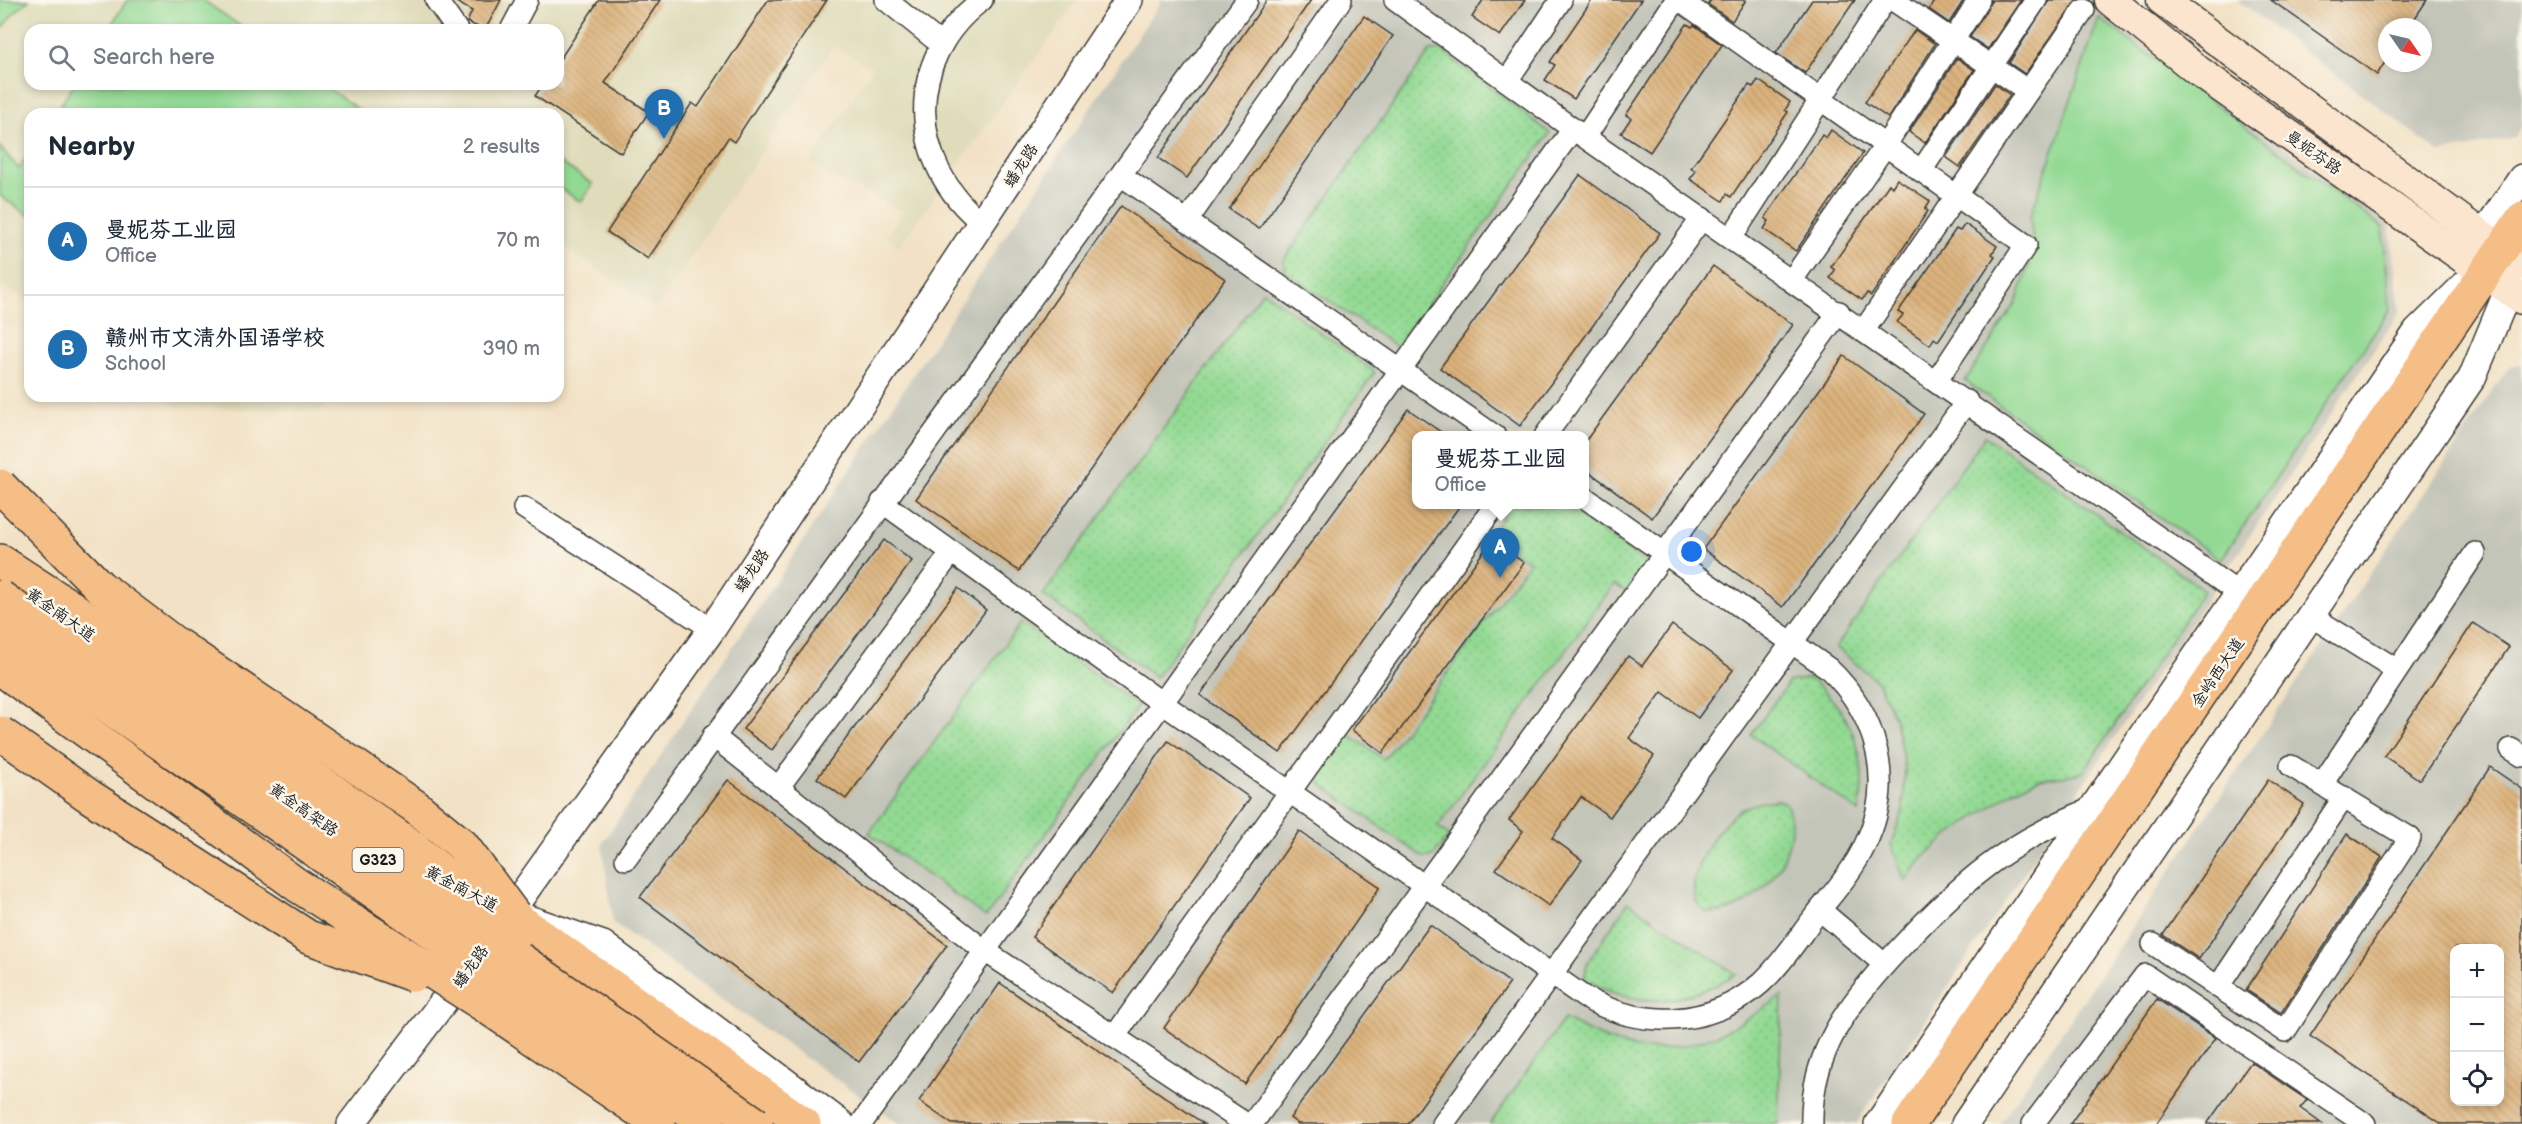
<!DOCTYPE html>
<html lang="en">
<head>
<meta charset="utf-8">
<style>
	body { margin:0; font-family:"Balsamiq Sans","LXGW WenKai TC",sans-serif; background:#f2f2f3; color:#1f2937 }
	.controls { position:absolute; right:18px; bottom:18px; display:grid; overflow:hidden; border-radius:12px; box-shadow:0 3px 9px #0003 }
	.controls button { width:54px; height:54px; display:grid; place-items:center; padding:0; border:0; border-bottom:2px solid #e0e1e3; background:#fff; color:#1f2937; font:30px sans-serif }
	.compass { position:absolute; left:2378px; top:18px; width:54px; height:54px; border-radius:50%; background:#fff; box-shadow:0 3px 9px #0003; rotate:124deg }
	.you { position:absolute; left:1692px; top:552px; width:21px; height:21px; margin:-15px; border:4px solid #fff; border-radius:50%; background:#1a73e8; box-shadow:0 0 0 9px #1a73e833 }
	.badge { display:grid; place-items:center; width:39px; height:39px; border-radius:50%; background:#1f6fb2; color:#fff; font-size:20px; font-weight:700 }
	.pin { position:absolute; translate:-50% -50px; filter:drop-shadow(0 2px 3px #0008) }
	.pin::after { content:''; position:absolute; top:32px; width:21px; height:18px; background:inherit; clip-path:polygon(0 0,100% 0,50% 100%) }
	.popup { position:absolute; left:1412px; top:431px; width:177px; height:78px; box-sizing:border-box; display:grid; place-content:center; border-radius:12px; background:#fff; filter:drop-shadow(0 2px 4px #0005); font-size:20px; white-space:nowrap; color:#747a83 }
	.popup b { font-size:22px; color:#1f2937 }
	.popup::after { content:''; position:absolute; left:50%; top:100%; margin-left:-12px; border:12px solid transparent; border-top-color:#fff }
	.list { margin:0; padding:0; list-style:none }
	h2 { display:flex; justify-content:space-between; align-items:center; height:78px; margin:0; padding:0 24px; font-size:26px }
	h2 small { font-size:20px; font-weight:400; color:#747a83 }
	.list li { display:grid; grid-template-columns:39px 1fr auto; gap:18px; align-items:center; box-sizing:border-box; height:108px; padding:0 24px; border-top:2px solid #e0e1e3 }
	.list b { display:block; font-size:22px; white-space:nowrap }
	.list p { margin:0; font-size:20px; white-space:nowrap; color:#747a83 }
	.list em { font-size:20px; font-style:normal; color:#747a83 }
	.icon { flex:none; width:33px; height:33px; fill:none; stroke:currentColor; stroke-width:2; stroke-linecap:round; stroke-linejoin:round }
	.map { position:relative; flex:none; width:2522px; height:1124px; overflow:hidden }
	.search { position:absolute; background:#fff; box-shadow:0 3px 9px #0003; left:24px; top:24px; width:540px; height:66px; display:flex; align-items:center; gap:15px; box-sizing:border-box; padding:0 21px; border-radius:18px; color:#747a83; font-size:22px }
	.panel { position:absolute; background:#fff; box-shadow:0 3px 9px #0003; left:24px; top:108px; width:540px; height:294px; border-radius:18px }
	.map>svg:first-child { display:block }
</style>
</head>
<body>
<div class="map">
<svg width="2522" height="1124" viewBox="0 0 2522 1124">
	<defs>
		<pattern id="grass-dots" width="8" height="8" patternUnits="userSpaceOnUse" patternTransform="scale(1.5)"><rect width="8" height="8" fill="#92d993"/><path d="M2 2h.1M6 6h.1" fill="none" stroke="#7dba7e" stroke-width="1.8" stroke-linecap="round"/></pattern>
		<pattern id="building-back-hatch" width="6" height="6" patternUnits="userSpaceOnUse" patternTransform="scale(1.5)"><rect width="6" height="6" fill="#dbb27c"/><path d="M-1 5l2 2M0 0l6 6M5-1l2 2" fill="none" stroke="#bb986b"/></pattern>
	</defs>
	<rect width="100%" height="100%" fill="#fbf7ec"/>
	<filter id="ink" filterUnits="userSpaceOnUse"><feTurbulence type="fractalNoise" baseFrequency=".0167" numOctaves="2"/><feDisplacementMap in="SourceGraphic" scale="12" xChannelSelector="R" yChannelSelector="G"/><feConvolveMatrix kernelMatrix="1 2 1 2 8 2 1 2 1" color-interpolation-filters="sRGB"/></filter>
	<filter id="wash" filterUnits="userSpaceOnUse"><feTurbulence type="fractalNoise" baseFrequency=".008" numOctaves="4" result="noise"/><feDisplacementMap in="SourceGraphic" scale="24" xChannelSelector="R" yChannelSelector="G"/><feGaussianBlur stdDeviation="1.35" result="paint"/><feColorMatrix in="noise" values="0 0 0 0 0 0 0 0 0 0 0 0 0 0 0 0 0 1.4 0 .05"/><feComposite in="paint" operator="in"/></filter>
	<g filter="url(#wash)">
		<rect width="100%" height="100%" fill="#f2e1c4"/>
		<!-- built -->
		<g fill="#e0dcbb" fill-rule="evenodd">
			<path d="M0 0H1078L899 246 886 237 902 212 810 164 872 68 833 46 656 308 558 243V114H30V304L0 284ZM30 30H558V84H30Z"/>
			<path d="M162 396H331L320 412 176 406Z"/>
		</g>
		<!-- industrial -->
		<g fill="#c4c5b9" fill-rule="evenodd">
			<path d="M1162 0H2091L2102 12 2389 224 2400 311 1856 1124H900L613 923 602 844ZM1416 436H1584V504H1416Z"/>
			<path d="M2237 0H2522V126L2514 138 2440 153ZM2387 27H2423V63H2387Z"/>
			<path d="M2522 365V1124H2000L2509 367ZM2454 948H2500V1102H2454Z"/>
		</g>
		<!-- grass -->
		<g fill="url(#grass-dots)" stroke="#577a58" stroke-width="1.5">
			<path d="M1441 50 1550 133 1397 347 1286 272 1283 261 1430 51Z"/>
			<path d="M1263 291 1375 372 1156 677 1043 595Z"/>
			<path d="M1985 436 2204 590 2083 773 2039 779 2015 790 1948 836 1923 858 1905 881 1891 844 1903 810 1905 769 1895 719 1877 681 1836 647Z"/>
			<path d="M1511 505H1563L1647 564 1627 593 1614 584 1438 827 1449 836 1433 857H1423L1321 785 1317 774 1347 733 1384 759 1529 562 1490 534Z"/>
			<path d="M1021 622 1138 706 986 917 869 833Z"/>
			<path d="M1809 678C1853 711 1869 758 1859 812L1751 735 1789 682Z"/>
			<path d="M1777 800 1786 803C1807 850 1756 919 1705 912 1674 891 1715 827 1737 812 1749 804 1763 801 1777 800Z"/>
			<path d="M1628 902 1736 974C1683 1006 1638 1010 1584 979L1587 963Z"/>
			<path d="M1782 996 1778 1124H1490L1564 1019C1589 1031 1618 1048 1647 1049 1699 1051 1740 1025 1782 996Z"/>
		</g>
		<!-- park -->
		<g fill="#92d993" stroke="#577a58" stroke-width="1.5">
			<path d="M0 0H29L13 14 0 31Z"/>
			<path d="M127 0H203L246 30H108Z"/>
			<path d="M2099 18 2383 228 2390 309 2221 560 1965 381 2016 303 2034 251 2030 217Z"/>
			<path d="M74 84H322L365 114H55Z"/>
			<path d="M0 147 19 169 30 152V216L0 196Z"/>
			<path d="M558 161 593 184 581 202 558 187Z"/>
		</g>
		<g id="blocks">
			<!-- building -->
			<g fill="url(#building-back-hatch)" fill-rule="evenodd">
				<path d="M453 0H501L485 30 467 22 472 11Z"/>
				<path d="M599 0H660L605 83 649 112 621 153 535 96 543 84H558V62Z"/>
				<path d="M768 0H827L734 142 728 138 648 259 607 232 692 103 698 107Z"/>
				<path d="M1267 0H1311L1187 178 1158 158Z"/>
				<path d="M1483 0H1525L1500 36 1472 17Z"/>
				<path d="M1592 0H1641L1574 99 1545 80 1555 65 1550 62Z"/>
				<path d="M1711 0H1746L1732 21 1708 4Z"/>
				<path d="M1812 0H1855L1805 73 1776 53Z"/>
				<path d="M1935 0H1964L1949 23 1929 9Z"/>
				<path d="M1992 0H2021L1988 49 1970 37Z"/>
				<path d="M2049 0H2077L2025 74 2009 63Z"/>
				<path d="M2271 0H2427L2409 27H2387V59L2377 75Z"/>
				<path d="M1364 16 1393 36 1259 229 1229 209Z"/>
				<path d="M1687 24 1692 27 1694 25 1722 45 1650 152 1621 133 1631 118 1626 115Z"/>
				<path d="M1915 30 1935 44 1888 118 1865 102Z"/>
				<path d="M1957 58 1974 70 1925 143 1909 132Z"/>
				<path d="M1758 80 1790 102 1785 110 1788 112 1731 197 1727 194 1723 201 1690 179 1696 171 1691 168 1749 85 1753 87Z"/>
				<path d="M1995 84 2010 95 1960 167 1946 157Z"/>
				<path d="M1831 130 1863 153 1796 251 1764 229 1769 221 1765 218 1822 135 1826 138Z"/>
				<path d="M1580 175 1660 233 1520 426 1440 368Z"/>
				<path d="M1897 179 1930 201 1925 209 1928 211 1871 296 1867 293 1862 300 1830 278 1835 270 1831 267 1889 184 1892 187Z"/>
				<path d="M1121 206 1225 279 1019 571 916 499Z"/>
				<path d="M1965 224 1997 246 1992 254 1995 256 1938 341 1934 338 1930 345 1897 322 1903 315 1898 312 1956 229 1960 231Z"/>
				<path d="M1713 266 1793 325 1652 518 1584 468V443Z"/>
				<path d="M1844 356 1924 414 1783 607 1703 549Z"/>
				<path d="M1408 409 1445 435H1416V504H1461L1280 753 1200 695Z"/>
				<path d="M884 540 912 561 772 750 743 729Z"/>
				<path d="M1492 540 1524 563 1383 753 1352 730Z"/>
				<path d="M958 588 986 610 846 799 817 778Z"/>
				<path d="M2473 623 2509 647 2420 780 2384 756Z"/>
				<path d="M1672 625 1733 670 1698 718 1662 692 1629 738 1654 756 1610 817 1581 797 1552 838 1582 860 1549 906 1496 869 1523 831 1509 820 1628 656 1642 666Z"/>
				<path d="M1168 741 1250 798 1113 993 1032 937Z"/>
				<path d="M2490 767 2522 789V1124H2442L2310 1036ZM2454 948H2499V1101H2454Z"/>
				<path d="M728 780 947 945 859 1062 640 897Z"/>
				<path d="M2268 780 2304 804 2199 959 2163 935Z"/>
				<path d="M1299 831 1380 887 1245 1084 1164 1028Z"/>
				<path d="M2347 834 2382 857 2281 1013 2246 990Z"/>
				<path d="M1430 925 1510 983 1408 1124H1298L1290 1118Z"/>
				<path d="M1000 983 1204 1124H952L919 1101Z"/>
				<path d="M2157 999 2216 1038 2156 1124H2070Z"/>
				<path d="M2251 1062 2307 1100 2300 1108 2322 1124H2207Z"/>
			</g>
		</g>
	</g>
	<g filter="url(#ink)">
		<use href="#blocks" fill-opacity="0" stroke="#3c3a35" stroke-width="1.5"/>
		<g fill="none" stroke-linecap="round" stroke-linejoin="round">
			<!-- minor casing -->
			<g stroke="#3c3a35" stroke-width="24">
				<g id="minor">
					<path d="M436 0 457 30"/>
					<path d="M886 0 942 45"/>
					<path d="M1395 0 1573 129 2250 601"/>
					<path d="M1680 0 2026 245 1937 380"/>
					<path d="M1893 0 2028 91"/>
					<path d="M511 30 527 0"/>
					<path d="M1507 81 1561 0"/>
					<path d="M1585 137 1676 0"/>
					<path d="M1921 171 2036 0"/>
					<path d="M1122 176 1495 436"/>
					<path d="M1187 221 1341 0"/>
					<path d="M982 223C908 164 903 59 982 0"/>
					<path d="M1731 238 1885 0"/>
					<path d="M1792 280 1885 146 1979 0"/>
					<path d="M1864 330 2084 10"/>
					<path d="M1545 436 1702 218"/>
					<path d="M882 502 1162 703 1584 997C1641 1029 1710 1028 1761 983 1782 964 1798 938 1815 916 1833 893 1853 871 1865 845 1896 782 1877 714 1828 668L1584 497"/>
					<path d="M524 508 712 629"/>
					<path d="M2311 616 2397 670"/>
					<path d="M713 736 985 951 1246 1124"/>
					<path d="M2511 749 2522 756"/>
					<path d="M2322 784 2475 553"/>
					<path d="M778 788 952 552"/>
					<path d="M626 859 1247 0"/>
					<path d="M1820 910 1884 964"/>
					<path d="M2153 944 2285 1031 2410 838 2291 766"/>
					<path d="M2218 987 2344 797"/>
					<path d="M1114 1037 1496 504"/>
					<path d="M861 1124 1573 129"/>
					<path d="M1252 1124 1839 312"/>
					<path d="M1443 1124 1967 401"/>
					<path d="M1812 1124C1810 1051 1851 1000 1899 949 1961 882 2007 842 2093 808"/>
					<path d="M2033 1124 2145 975 2365 1124"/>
				</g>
			</g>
			<!-- tertiary casing -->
			<g stroke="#3c3a35" stroke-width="30">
				<g id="tertiary">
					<path d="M2470 254 2522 178"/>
					<path d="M528 919 603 945 841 1124"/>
					<path d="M500 926 712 629 1129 0"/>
					<path d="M351 1124 466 972"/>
					<path d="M1878 1124 2417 332 2469 281"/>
					<path d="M1965 1124 2472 378 2517 269"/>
				</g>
			</g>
			<!-- secondary casing -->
			<g stroke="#3c3a35" stroke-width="33">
				<g id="secondary">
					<path d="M2110 0 2198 71 2522 299"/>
					<path d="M2162 0 2522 265"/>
				</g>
			</g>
			<!-- primary casing -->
			<g stroke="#3c3a35" stroke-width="36">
				<g id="primary">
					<path d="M495 905 509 913 804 1124"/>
					<path d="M1909 1124 2522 219"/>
				</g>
			</g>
			<!-- trunk casing -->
			<g stroke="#3c3a35" stroke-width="36">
				<path id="trunk" d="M0 561 71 607"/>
			</g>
			<!-- minor -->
			<use href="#minor" stroke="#fff" stroke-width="21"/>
			<!-- tertiary -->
			<use href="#tertiary" stroke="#fff" stroke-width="27"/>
			<!-- secondary -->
			<use href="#secondary" stroke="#fbe5cf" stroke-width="30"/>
			<!-- primary -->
			<use href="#primary" stroke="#f6be87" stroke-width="33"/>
			<!-- trunk -->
			<use href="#trunk" stroke="#f6be87" stroke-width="33"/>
			<!-- trunk-bridge casing -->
			<g stroke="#3c3a35" stroke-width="36" stroke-linecap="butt">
				<g id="trunk-bridge">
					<path d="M0 486 100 587 174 643 416 807 462 845 514 915"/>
					<path d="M0 597 756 1124"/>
					<path d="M71 607 406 842 517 933"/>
					<path d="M0 631 707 1124"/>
					<path d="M0 668 297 885 487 1007 659 1124"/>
					<path d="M0 733 89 796 308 937 413 975"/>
				</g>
			</g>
			<!-- trunk-bridge -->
			<use href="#trunk-bridge" stroke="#f6be87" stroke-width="33"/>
		</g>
	</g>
	<g text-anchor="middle" stroke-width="5" stroke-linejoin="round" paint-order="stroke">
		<!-- shield labels -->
		<rect fill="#fbf7ec" stroke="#5f5e5a" stroke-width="1.5" x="352.5" y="848" width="51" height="24" rx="4.5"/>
		<g font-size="15" font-weight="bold" fill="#1c1c1c">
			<text x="378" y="865">G323</text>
		</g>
		<!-- street labels -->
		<g font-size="16" fill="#1c1c1c" stroke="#fbf7ec">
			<text transform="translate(2314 152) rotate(35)" y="6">曼妮芬路</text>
			<text transform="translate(1020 165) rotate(-57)" y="6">蟠龙路</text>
			<text transform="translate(751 570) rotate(-56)" y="6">蟠龙路</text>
			<text transform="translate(61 614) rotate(35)" y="6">黄金南大道</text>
			<text transform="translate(2217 672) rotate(-56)" y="6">金岭西大道</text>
			<text transform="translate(304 809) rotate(35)" y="6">黄金高架路</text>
			<text transform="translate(462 888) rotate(28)" y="6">黄金南大道</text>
			<text transform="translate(470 966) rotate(-54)" y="6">蟠龙路</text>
		</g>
	</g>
</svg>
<div class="controls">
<button>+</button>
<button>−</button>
<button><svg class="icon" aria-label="locate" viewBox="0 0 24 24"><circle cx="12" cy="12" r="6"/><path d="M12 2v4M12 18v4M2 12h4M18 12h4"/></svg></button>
</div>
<svg class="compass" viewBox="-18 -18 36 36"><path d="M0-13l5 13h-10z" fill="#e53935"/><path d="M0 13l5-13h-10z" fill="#747a83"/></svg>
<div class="you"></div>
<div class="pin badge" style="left:1500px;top:578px">A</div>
<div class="popup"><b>曼妮芬工业园</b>Office</div>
<div class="pin badge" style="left:664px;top:139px">B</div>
<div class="search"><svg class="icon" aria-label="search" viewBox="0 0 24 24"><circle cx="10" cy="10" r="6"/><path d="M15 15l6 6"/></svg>Search here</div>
<section class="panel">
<h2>Nearby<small>2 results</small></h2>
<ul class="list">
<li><span class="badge">A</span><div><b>曼妮芬工业园</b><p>Office</p></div><em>70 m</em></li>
<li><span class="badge">B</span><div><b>赣州市文清外国语学校</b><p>School</p></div><em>390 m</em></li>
</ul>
</section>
</div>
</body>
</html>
